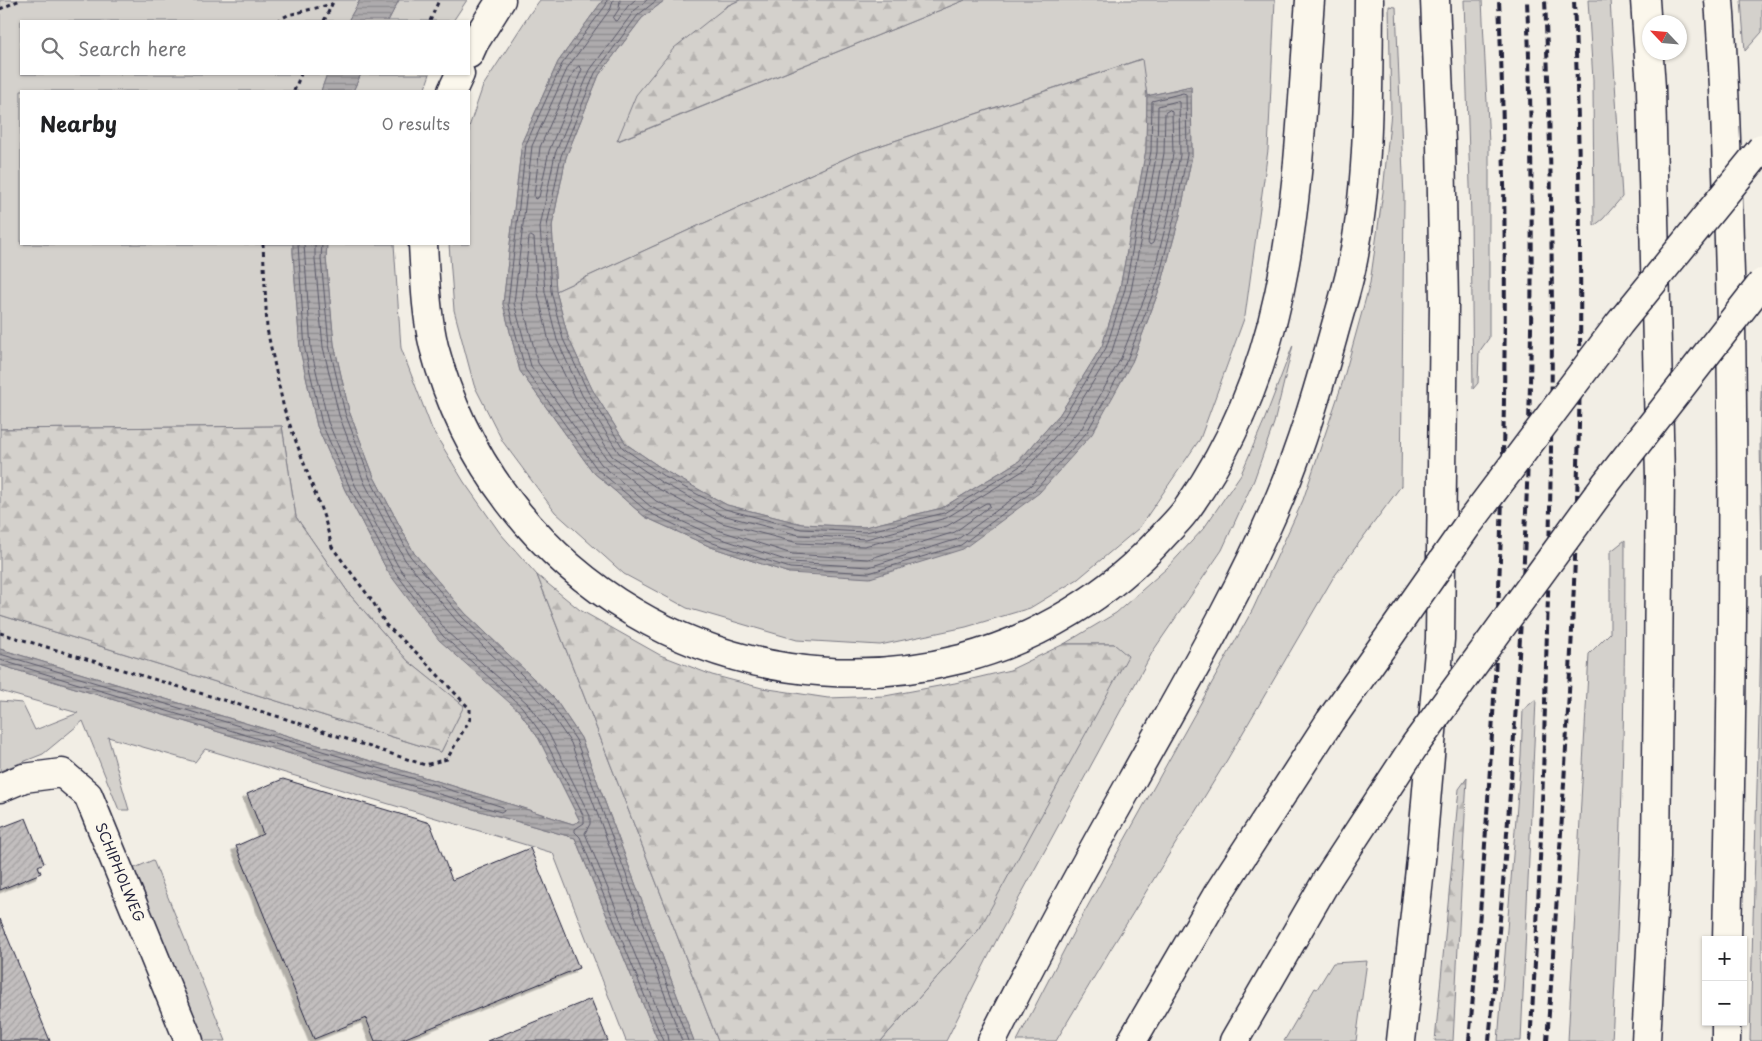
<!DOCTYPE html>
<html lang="en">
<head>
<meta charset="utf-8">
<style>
	body { margin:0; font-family:"Playpen Sans",sans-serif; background:#f6f6f6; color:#202124 }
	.controls { position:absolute; right:15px; bottom:15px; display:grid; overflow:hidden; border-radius:0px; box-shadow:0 1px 4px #0004 }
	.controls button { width:45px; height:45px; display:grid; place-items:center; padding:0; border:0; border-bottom:1px solid #e0e0e0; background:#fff; color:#202124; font:25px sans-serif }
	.compass { position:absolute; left:1642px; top:15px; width:45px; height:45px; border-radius:50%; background:#fff; box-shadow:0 1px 4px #0004; rotate:296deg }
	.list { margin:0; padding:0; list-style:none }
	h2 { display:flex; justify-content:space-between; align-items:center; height:65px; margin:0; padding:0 20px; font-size:21px }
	h2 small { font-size:16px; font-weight:400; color:#757577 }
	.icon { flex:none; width:28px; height:28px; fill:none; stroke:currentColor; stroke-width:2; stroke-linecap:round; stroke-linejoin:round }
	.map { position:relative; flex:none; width:1762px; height:1041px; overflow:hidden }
	.search { position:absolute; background:#fff; box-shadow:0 1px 4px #0004; left:20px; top:20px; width:450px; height:55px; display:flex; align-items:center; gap:12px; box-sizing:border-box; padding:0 18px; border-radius:0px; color:#757577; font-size:19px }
	.panel { position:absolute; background:#fff; box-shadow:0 1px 4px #0004; left:20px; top:90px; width:450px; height:155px; border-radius:0px }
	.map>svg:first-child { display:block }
</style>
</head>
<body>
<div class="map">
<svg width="1762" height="1041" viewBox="0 0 1762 1041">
	<defs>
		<pattern id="forest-firs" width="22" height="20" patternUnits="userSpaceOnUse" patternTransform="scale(1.25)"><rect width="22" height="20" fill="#d4d1cc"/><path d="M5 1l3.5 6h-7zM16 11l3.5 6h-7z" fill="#b6b3b0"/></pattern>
		<pattern id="water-rules" width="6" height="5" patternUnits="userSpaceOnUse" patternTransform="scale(1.25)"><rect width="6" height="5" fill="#aeabad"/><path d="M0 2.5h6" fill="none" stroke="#8d8b8e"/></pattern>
		<pattern id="building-hatch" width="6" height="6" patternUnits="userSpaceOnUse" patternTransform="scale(1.25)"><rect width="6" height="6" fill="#c2bebe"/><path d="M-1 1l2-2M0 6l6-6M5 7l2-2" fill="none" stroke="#a6a3a4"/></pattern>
		<filter id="shadow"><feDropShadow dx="-4.5" dy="4.5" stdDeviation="0" flood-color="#0004"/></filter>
	</defs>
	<rect width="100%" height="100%" fill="#f2eee5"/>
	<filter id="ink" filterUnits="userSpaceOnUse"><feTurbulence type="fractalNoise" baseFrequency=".02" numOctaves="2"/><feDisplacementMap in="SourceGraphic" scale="10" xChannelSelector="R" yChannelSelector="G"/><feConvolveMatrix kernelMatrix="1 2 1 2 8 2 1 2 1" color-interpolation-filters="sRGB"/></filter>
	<g filter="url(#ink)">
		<!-- green -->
		<g fill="#d4d1cc" stroke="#7b7a84">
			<path d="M0 0H360L348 21H21V74H327L321 91H21V244H293V252L300 350 317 426 345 490 388 572 519 711 539 739 580 821 573 824 437 781 0 649V615L441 752 463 706 408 661 350 595 296 517 282 426 0 429Z"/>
			<path d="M399 0H467L453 21H388Z"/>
			<path d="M540 0H603L558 62 522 142 503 304 520 371 593 472 645 517 711 547 789 573 1132 362 1162 282 1180 215 1192 156 1191 86 1147 96 1141 59 855 154 556 291 552 226 566 157 599 75 642 18 665 0H740L726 6 618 141 965 0H1275L1268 150 1245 316 1200 439 1139 528 1078 579 1030 608 966 627 880 645 797 640 687 608 624 574 555 512 503 442 474 385 454 310 449 244H469V127L483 86 531 12Z"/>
			<path d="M1464 0H1482L1489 144V338L1479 352 1478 383 1473 389 1471 216Z"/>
			<path d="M1588 0H1610L1622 197 1603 219 1594 226 1593 80Z"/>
			<path d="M1741 0H1762V32L1745 51Z"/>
			<path d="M1389 6 1396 7 1404 198 1401 486 1333 578 1227 760 1112 947 1056 1041H1017L1075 929 1253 609 1303 500 1342 384 1370 283 1383 192 1391 112Z"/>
			<path d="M361 74H430L424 91H353Z"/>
			<path d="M327 244H394L401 348 432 429 464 482 500 533 537 575 718 1041H694L581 738 555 699 465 613 414 553 374 477 349 411 334 344 326 258Z"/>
			<path d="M1293 345 1274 423 1254 480 1222 550 1153 651 998 937 946 1041H881L980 928 1114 644H1064L1116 613 1167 568 1204 528 1241 474 1264 421Z"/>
			<path d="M1762 355V552L1760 439Z"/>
			<path d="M1625 540C1625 707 1621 874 1612 1041H1568L1589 654 1610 633V552Z"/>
			<path d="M1762 577V1041H1750C1753 886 1760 731 1762 577Z"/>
			<path d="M0 665 438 799 575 838 658 1041H626L553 853 205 749 195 762 108 737 129 810H119L83 721 43 754 0 771V701L22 703 35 730 78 713 0 691Z"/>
			<path d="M1536 699 1521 1041H1498L1521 756 1523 710Z"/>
			<path d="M153 860 226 1041H199L128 871Z"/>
			<path d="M1367 961 1356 1041H1284L1315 988 1317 989 1333 963Z"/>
		</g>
		<!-- forest -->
		<g fill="url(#forest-firs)" stroke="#7b7a84">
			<path d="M740 0H965L617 141 636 95 674 48 727 6Z"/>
			<path d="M1142 59 1147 96 1146 150 1120 288 1102 346 1060 414 1019 461 942 508 865 527 802 524 727 505 667 472 626 444 592 389 568 337 556 291 855 154Z"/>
			<path d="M282 426 296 517 350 595 408 661 464 706 441 752 0 615V429Z"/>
			<path d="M537 575 580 610 660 655 712 675 762 688 828 698 885 696 955 683 1010 670 1064 644H1114L1128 656 980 928 881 1041H718Z"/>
			<path d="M1467 778 1453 1041H1435L1459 789Z"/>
		</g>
		<!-- water -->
		<g fill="url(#water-rules)" stroke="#76747f">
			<path d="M360 0H399L388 21H348Z"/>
			<path d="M603 0H665L642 18 599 75 566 157 552 226 556 291 568 337 592 389 626 444 667 472 727 505 802 524 865 527 942 508 1019 461 1060 414 1102 346 1120 288 1146 150 1147 96 1191 86 1192 155 1180 215 1162 282 1132 362 1092 434 1039 493 963 549 870 578 789 573 711 547 645 517 593 472 520 371 503 304 522 142 558 62Z"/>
			<path d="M327 74H361L353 91H321Z"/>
			<path d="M293 244H327L326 258 334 344 349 411 374 477 414 553 465 613 555 699 581 738 694 1041H658L575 838 438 799 0 665V649L437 781 573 824 580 821 539 739 519 711 439 640 388 572 345 490 317 426 300 350 293 252Z"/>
		</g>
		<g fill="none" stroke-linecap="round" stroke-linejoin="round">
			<!-- shore -->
			<g stroke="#5a5969" stroke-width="1">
				<path d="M607 0 606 5 562 64 526 144 508 304 525 369 597 469 648 512 713 543 790 568 869 573 961 545 1036 489 1087 432 1127 360 1158 281 1175 214 1187 155 1186 94 1183 93 1152 101 1151 151 1125 289 1106 348 1064 417 1022 465 944 513 866 532 801 529 725 509 665 477 623 448 588 392 563 339 551 291 547 226 561 156 595 73 638 15 657 0"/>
				<path d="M613 0 611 8 568 67 532 146 514 303 531 366 601 464 651 507 716 537 791 562 869 567 958 539 1031 485 1082 428 1121 358 1152 279 1169 213 1180 155 1179 102 1177 101 1158 106 1157 152 1131 291 1112 351 1069 421 1026 469 946 518 866 539 799 535 722 515 661 482 619 453 582 395 557 340 545 292 540 227 555 154 590 70 634 11 647 0"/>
				<path d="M620 0 619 9 613 18 615 21 618 20 628 6 635 0"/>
				<path d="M579 66 582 69 549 151 539 197 535 199 534 196 540 147 574 71Z"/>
				<path d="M1170 110 1172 112 1173 154 1162 211 1153 243 1150 245 1148 242 1164 153 1165 113Z"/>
				<path d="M531 236 534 238 538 293 549 342 575 397 612 456 657 488 722 523 798 543 864 546 947 526 986 503H989L990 506 955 532 868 559 792 554 718 530 656 501 607 459 538 363 522 303 529 238Z"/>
				<path d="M298 244 305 350 322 424 350 488 393 569 443 636 522 707 543 736 584 817V823L575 829V832L580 837 663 1041"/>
				<path d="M304 244 311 349 328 422 355 485 398 566 447 632 527 703 548 732 590 816V824L585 833 668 1035 669 1041"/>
				<path d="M315 244V259L323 347 339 415 364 482 405 560 457 621 546 707 571 743 682 1041"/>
				<path d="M322 244 321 259 329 345 345 413 370 479 410 556 462 617 551 703 576 740 688 1041"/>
				<path d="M0 654 435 785 503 807 504 810 501 812 439 794 0 660"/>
			</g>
		</g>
		<!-- building -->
		<g fill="url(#building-hatch)" stroke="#22223b" filter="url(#shadow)">
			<path d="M283 779 430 823 452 880 530 848 579 968 398 1041H375L366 1018 314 1039 236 846 263 834 247 794Z"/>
			<path d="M26 818 44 863 38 866 41 873 0 890V828Z"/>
			<path d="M0 919 50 1041H0Z"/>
			<path d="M591 999 608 1041H487Z"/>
		</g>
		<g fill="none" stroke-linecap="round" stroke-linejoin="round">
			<!-- minor casing -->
			<g stroke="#22223b" stroke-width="31">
				<g id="minor">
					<path id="s1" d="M0 788 24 778 62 773 88 795 189 1041"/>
				</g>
			</g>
			<!-- highway casing -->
			<g stroke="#22223b" stroke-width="31">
				<g id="highway">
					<path d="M1645 0 1651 88 1660 477 1656 857 1646 1041"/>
					<path d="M1719 0C1726 91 1727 182 1730 274 1735 496 1732 718 1727 940"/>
					<path d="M469 54 474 43 501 0"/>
					<path d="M452 91 460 74"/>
					<path d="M423 244C425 278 426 314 434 347 495 579 728 718 961 659 1038 639 1110 595 1163 536 1172 526 1182 517 1189 506 1298 352 1296 179 1310 0"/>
					<path d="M992 1041C1036 953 1083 867 1131 782 1183 688 1238 596 1280 497 1302 445 1318 390 1333 336 1339 314 1346 292 1351 270 1370 182 1368 90 1369 0"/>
					<path d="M1132 1041 1217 895 1330 721"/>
					<path d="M1234 1041 1328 878"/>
					<path d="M1401 1041 1421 860 1440 639 1444 303 1441 143 1435 0"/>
					<path d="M1726 1041V1022"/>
				</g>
			</g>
			<!-- path -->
			<g stroke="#22223b" stroke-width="3" stroke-dasharray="4 4" stroke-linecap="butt">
				<path d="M0 9 20 0"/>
				<path d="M277 21 288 15 332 4"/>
				<path d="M324 21 334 0"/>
				<path d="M430 21 439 0"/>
				<path d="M294 91 301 74"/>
				<path d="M0 633 283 718 425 765 447 759 470 719V709L419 655 386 625 373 602 332 547 325 520 284 409 267 329 263 244"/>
			</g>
			<!-- minor -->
			<use href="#minor" stroke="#fbf7ec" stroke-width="28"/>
			<!-- highway -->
			<use href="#highway" stroke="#fbf7ec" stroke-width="28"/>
			<!-- rail -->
			<g stroke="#22223b" stroke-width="4" stroke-dasharray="8 4" stroke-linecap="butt">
				<path d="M1469 1041C1501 696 1513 347 1499 0"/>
				<path d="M1489 1041C1522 696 1541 347 1527 0"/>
				<path d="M1530 1041C1539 916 1543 790 1546 664 1553 443 1555 222 1545 0"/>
				<path d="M1547 1041C1563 817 1577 591 1580 366 1581 244 1579 122 1574 0"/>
			</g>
			<!-- highway-bridge casing -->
			<g stroke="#22223b" stroke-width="31" stroke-linecap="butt">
				<g id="highway-bridge">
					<path d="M1330 721 1467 526 1619 324 1762 148"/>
					<path d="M1328 878 1415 745 1607 482 1762 283"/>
				</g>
			</g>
			<!-- highway-bridge -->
			<use href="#highway-bridge" stroke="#fbf7ec" stroke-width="28"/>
		</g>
	</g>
	<g text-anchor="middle" stroke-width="4" stroke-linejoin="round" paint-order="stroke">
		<!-- street labels -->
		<g font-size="14" fill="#22223b" stroke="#fbf7ec">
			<text dy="5" stroke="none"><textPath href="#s1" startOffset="182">SCHIPHOLWEG</textPath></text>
		</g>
	</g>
</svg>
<div class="controls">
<button>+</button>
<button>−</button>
</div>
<svg class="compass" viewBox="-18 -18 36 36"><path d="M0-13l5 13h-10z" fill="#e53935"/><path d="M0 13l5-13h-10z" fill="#757577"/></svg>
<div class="search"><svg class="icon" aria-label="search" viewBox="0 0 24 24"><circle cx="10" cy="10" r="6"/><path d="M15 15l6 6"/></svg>Search here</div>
<section class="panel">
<h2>Nearby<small>0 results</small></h2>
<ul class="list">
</ul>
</section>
</div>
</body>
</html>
